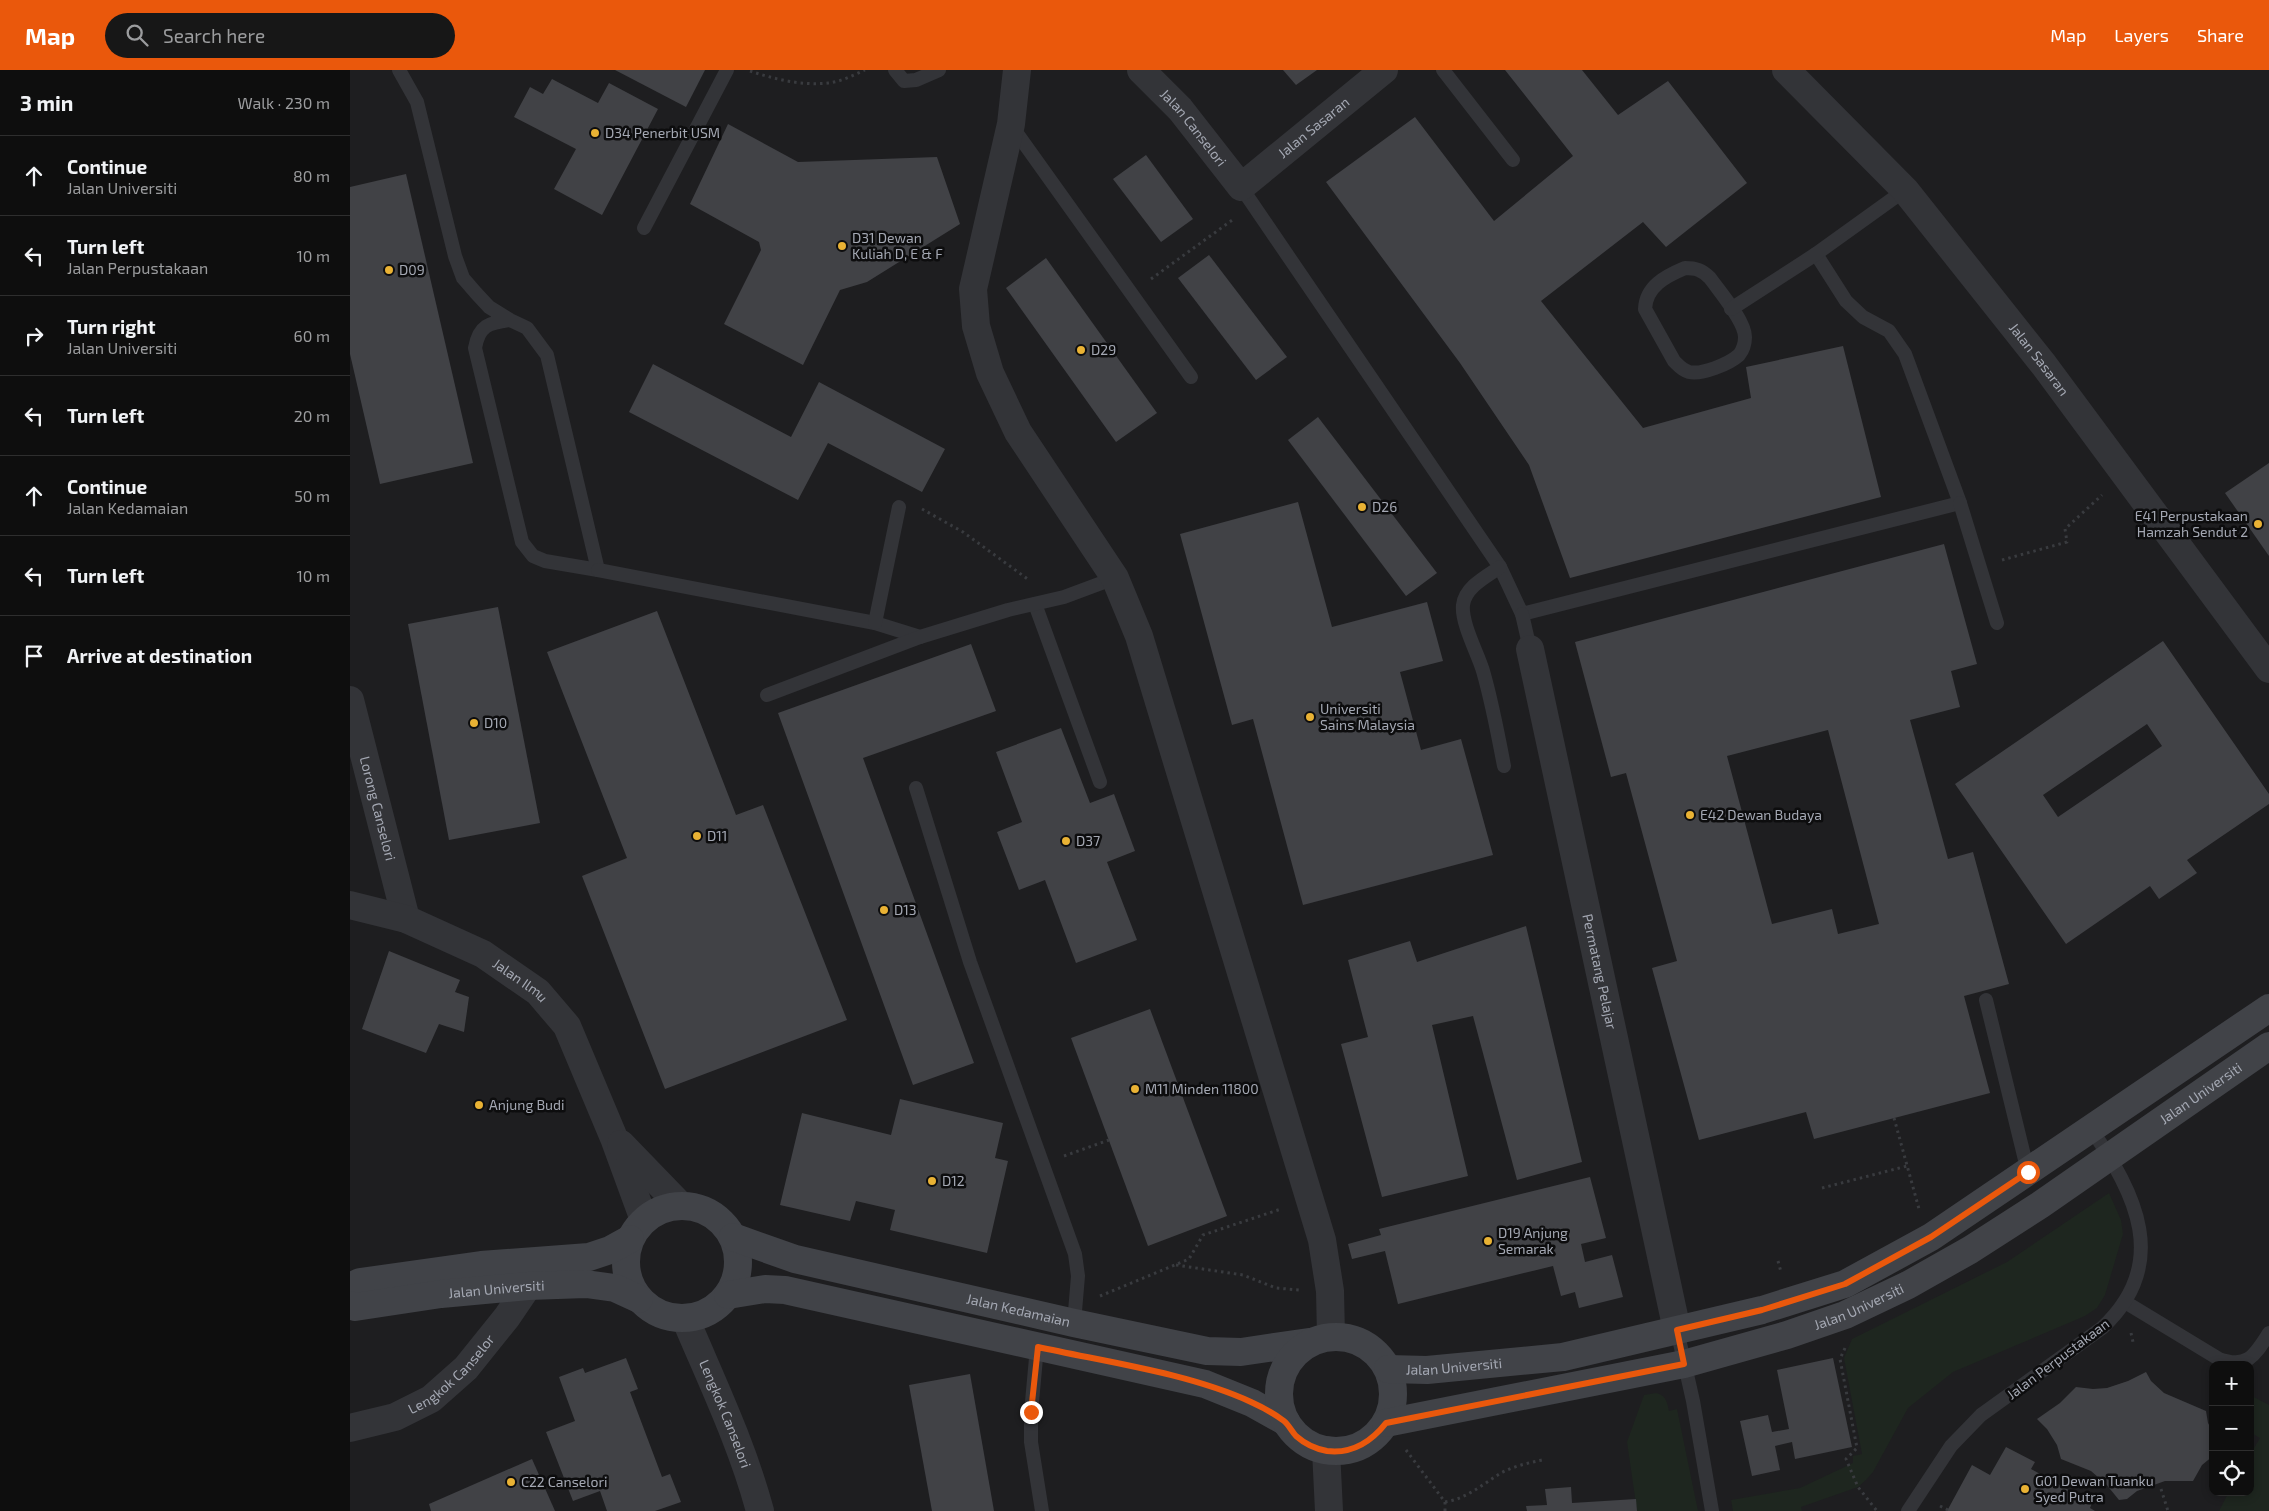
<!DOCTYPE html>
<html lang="en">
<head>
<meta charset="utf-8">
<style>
	body { margin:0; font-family:"Exo 2",sans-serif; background:#171717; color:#f1f3f6 }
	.controls { position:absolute; right:15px; bottom:15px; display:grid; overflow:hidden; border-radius:10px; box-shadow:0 2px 8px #0003 }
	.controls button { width:45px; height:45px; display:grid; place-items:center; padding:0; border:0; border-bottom:1px solid #2e2e2e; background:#0e0e0e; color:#f1f3f6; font:25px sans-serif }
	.stop { position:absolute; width:15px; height:15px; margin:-11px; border:4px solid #ea580c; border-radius:50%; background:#fff }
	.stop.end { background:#ea580c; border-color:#fff; box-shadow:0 1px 5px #0008 }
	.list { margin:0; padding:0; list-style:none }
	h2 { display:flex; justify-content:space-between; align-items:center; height:65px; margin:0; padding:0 20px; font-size:21px }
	h2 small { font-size:16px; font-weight:400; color:#9b9c9e }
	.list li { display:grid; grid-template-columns:32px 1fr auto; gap:15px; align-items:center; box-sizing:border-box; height:80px; padding:0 20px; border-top:1px solid #2e2e2e }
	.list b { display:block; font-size:19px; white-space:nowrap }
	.list p { margin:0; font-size:16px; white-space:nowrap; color:#9b9c9e }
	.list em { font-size:16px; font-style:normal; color:#9b9c9e }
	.icon { flex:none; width:28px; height:28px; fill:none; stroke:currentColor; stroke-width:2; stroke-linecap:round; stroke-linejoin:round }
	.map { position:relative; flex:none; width:1919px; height:1441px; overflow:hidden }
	header { display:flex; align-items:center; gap:30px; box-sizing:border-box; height:70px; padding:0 25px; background:#ea580c; color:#fff }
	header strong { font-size:24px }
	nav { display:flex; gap:28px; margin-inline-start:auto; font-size:18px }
	.search { width:350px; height:45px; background:#171717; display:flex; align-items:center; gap:12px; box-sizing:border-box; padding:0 18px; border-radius:28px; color:#9b9c9e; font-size:19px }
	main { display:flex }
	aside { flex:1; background:#0e0e0e }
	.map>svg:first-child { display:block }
</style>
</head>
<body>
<header>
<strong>Map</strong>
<div class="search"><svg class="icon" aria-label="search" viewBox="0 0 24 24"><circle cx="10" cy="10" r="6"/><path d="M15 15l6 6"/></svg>Search here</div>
<nav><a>Map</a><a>Layers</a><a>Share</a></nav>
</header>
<main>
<aside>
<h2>3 min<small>Walk · 230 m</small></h2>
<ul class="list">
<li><svg class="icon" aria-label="ahead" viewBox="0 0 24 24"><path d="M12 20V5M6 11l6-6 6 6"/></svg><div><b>Continue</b><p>Jalan Universiti</p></div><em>80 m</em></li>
<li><svg class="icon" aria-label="left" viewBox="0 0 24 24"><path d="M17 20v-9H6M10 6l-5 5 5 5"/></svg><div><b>Turn left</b><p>Jalan Perpustakaan</p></div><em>10 m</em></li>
<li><svg class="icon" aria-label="right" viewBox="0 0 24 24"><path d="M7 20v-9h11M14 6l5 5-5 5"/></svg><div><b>Turn right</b><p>Jalan Universiti</p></div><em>60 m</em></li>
<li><svg class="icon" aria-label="left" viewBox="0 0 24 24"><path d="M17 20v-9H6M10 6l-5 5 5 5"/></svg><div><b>Turn left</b></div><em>20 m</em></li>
<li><svg class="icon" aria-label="ahead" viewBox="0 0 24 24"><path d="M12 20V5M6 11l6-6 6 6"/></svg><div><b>Continue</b><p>Jalan Kedamaian</p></div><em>50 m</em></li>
<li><svg class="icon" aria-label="left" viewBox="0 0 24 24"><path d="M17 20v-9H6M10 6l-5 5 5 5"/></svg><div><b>Turn left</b></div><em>10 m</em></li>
<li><svg class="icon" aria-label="arrive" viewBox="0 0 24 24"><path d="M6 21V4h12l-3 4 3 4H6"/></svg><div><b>Arrive at destination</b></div></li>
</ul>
</aside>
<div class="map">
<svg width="1919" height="1441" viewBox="0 0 1919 1441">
	<rect width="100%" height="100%" fill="#121213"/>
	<!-- built -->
	<path fill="#1e1e20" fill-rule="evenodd" d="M0 0H1919V1441H0ZM1863 1295H1900V1422H1863Z"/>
	<!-- green -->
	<g fill="#1e261f">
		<path d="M1759 1123 1771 1150 1773 1164 1755 1225 1747 1238 1735 1246 1603 1302 1558 1338 1523 1402 1516 1410 1508 1417 1451 1437 1452 1441H1383L1381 1430 1450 1418 1503 1393V1386L1512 1384 1494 1288 1502 1269 1657 1192Z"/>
		<path d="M1306 1323C1316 1325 1317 1332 1319 1341L1327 1339 1348 1441H1287L1277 1372 1294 1325Z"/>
		<path d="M1900 1325 1919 1335V1441H1869L1879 1422H1900V1385L1910 1368 1900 1362Z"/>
	</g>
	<!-- building -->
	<g fill="#414246" fill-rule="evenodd">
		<path d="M265 0H355L336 37Z"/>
		<path d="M933 0H967L946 15Z"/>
		<path d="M1155 0H1232L1268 45 1318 11 1397 113 1316 177 1293 152 1191 231 1293 358 1401 328 1396 297 1493 276 1531 427 1220 508 1179 395 1110 293 976 112 1065 47 1144 151 1223 86Z"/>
		<path d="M202 9 248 33 259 13 308 39 252 145 204 119 226 79 164 47 180 17 193 24Z"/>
		<path d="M378 54 448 92 587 87 610 154 517 212 490 220 453 295 374 254 411 180 409 172 340 134Z"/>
		<path d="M796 85 843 149 811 172 763 109Z"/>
		<path d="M56 104 123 393 30 414 0 284V117Z"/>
		<path d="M859 185 937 287 906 310 828 208Z"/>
		<path d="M696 188 807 343 766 372 656 218Z"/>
		<path d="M303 294 441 367 469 312 595 379 572 422 478 373 448 430 279 342Z"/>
		<path d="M968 347 1087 503 1056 526 938 370Z"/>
		<path d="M1919 393V486L1875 423Z"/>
		<path d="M948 432 982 557 1077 532 1093 591 1050 602 1071 680 1111 669 1143 785 953 835 903 649 882 655 830 464Z"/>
		<path d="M1594 474 1627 594 1601 601 1610 637 1560 650 1598 789 1623 782 1659 914 1614 926 1640 1023 1464 1069 1456 1042 1349 1070 1302 898 1327 891 1276 703 1261 707 1225 572ZM1478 660 1529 854 1488 864 1482 839 1422 854 1377 686Z"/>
		<path d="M148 537 190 753 99 770 58 554Z"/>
		<path d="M307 541 386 745 413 735 497 950 315 1019 232 806 277 788 197 582Z"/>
		<path d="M1813 571 1919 724V734L1837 790 1847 803 1809 829 1800 816 1716 874 1605 714ZM1797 654 1812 676 1708 747 1693 725Z"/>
		<path d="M621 574 646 641 513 688 624 993 563 1015 428 643Z"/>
		<path d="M711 658 740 733 764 724 785 781 757 792 787 870 726 893 695 810 669 820 647 762 672 752 646 682Z"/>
		<path d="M1176 856 1232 1092 1167 1110 1123 946 1082 955 1118 1106 1032 1127 991 974 1018 967 998 890 1060 871 1067 892Z"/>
		<path d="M39 881 110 910 105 922 119 927 114 962 89 954 76 983 12 959Z"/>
		<path d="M800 939 877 1146 798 1176 721 968Z"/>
		<path d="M550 1029 653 1053 645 1088 658 1091 637 1183 540 1160 545 1140 506 1131 500 1151 430 1135 452 1043 541 1065Z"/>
		<path d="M1240 1107 1256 1168 1231 1174 1235 1192 1262 1185 1273 1227 1229 1238 1225 1222 1211 1226 1203 1196 1048 1234 1035 1181 1002 1189 998 1174 1031 1165 1029 1159Z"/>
		<path d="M276 1288 288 1319 280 1322 312 1407 320 1404 331 1432 305 1441H257L250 1421 223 1431 196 1362 225 1351 209 1307 233 1298 235 1303Z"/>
		<path d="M1483 1288 1502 1377 1445 1389 1442 1372 1425 1376 1430 1400 1402 1406 1390 1351 1418 1345 1422 1362 1439 1359 1427 1300Z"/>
		<path d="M1796 1302 1801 1311 1814 1323 1856 1341 1858 1353 1863 1362V1386L1852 1395 1843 1411H1815L1787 1421 1777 1429 1769 1430 1756 1414 1741 1401 1711 1389 1707 1375 1697 1359 1687 1349 1710 1333 1726 1317 1743 1319 1757 1318 1778 1311Z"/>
		<path d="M620 1304 644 1441H582L559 1315Z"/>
		<path d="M1656 1377 1685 1392 1681 1399 1742 1433 1740 1438 1745 1441H1597L1622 1395 1640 1405Z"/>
		<path d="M182 1389 205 1441H81L79 1434Z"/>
		<path d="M1221 1417 1222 1433 1286 1429 1287 1441H1177L1176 1436 1197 1435 1195 1419Z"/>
	</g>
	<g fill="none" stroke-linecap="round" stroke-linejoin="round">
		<!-- path -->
		<g stroke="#393b3f" stroke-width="3" stroke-dasharray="2.5 4" stroke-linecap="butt">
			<path d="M400 1C424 9 452 16 478 13 490 12 504 5 515 0"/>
			<path d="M801 209 885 148"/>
			<path d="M572 439 613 462 679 510"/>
			<path d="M1652 490 1717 472 1715 459 1752 425"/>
			<path d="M1544 1048 1569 1139"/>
			<path d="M714 1086 759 1070"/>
			<path d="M1472 1118 1557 1096"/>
			<path d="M1428 1191 1431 1202"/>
			<path d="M826 1195 893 1205 926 1218 949 1220"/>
			<path d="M750 1226 839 1189 853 1165 931 1139"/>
			<path d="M1781 1263 1783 1272"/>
			<path d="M1495 1278 1490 1289 1507 1378 1496 1389 1508 1417 1527 1441"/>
			<path d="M1056 1380 1095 1432C1116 1429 1133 1414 1151 1403 1164 1396 1178 1393 1192 1390"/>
			<path d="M1811 1419 1818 1441"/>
			<path d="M1095 1432V1441"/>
			<path d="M1590 1436 1598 1440"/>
		</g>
		<!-- lane -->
		<g stroke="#333438" stroke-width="14">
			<path d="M49 0 67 32 105 186 113 208 126 223 139 237 160 250 177 258 197 285 248 500 195 491 183 486 172 472 125 278C129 255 139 253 160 250"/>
			<path d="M545 0 554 11 566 10 589 0"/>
			<path d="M1093 0 1163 90"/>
			<path d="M661 55 841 307"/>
			<path d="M891 117 1150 497 1172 544 1610 433 1555 284 1539 261 1513 247 1496 231 1466 184"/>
			<path d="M294 158 377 0"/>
			<path d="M1335 198C1346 198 1352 200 1360 208 1370 222 1395 251 1395 267 1395 274 1393 280 1389 285 1379 294 1352 305 1339 302 1332 300 1329 296 1324 291L1295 239C1296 216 1316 206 1335 198Z"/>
			<path d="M1381 239 1466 184 1555 120"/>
			<path d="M1610 433 1647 553"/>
			<path d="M1150 497C1137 506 1115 517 1113 535 1111 553 1128 584 1133 601 1142 632 1148 664 1154 696"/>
			<path d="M248 500 525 553 570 567"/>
			<path d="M685 534 750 712"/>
			<path d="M1172 544 1180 579"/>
			<path d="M525 553 549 437"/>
			<path d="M417 625 570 567 658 540 714 527 765 508"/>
			<path d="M566 718 620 892 725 1184 728 1206 724 1253"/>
			<path d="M1636 930 1678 1102"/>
			<path d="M1775 1232 1869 1289C1898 1299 1905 1285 1919 1263"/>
			<path d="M1327 1260 1343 1331 1362 1441"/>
			<path d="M687 1277 681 1343V1372L692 1441"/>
			<path d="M1558 1441 1601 1376 1631 1345 1752 1258C1821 1194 1786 1124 1741 1059"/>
		</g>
		<!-- street -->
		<g stroke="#333438" stroke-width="28">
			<path d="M667 0 661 54 623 219 626 256 640 303 668 362 765 508 789 566 972 1170 980 1221 981 1266"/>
			<path id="s1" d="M791 0 830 39 891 117 1034 0"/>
			<path id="s2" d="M1436 0 1555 120 1694 295 1919 599"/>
			<path id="s3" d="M1180 579 1327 1260"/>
			<path id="s4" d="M0 630 56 849"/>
			<path id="s5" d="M0 835 56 849 133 884 188 922 217 956 264 1068 294 1150"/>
			<path d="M271 1074 330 1135"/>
			<path id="s6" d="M335 1248C362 1312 392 1374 410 1441"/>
			<path id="s7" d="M0 1358 45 1347 81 1329 116 1298 157 1247 178 1216"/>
			<path d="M976 1380 979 1441"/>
		</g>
		<!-- secondary -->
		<g stroke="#414348" stroke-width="28">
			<circle cx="332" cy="1192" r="56"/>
			<path id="s8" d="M383 1167 445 1189 724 1253 857 1281 891 1282 959 1272"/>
			<path d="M0 1217 10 1212 131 1195 239 1187 260 1180 280 1169"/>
			<path d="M378 1225 415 1219 435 1220 855 1314 902 1333 936 1352"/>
			<path id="s9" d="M0 1235 5 1237 91 1224 178 1216 236 1214 265 1218 289 1229"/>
			<circle cx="986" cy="1324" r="57"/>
			<path id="s10" d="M1038 1299 1077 1300 1213 1287 1412 1240 1495 1214 1581 1167 1919 938"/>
			<path id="s11" d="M1036 1353 1334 1294 1437 1265 1495 1245 1558 1215 1620 1180 1690 1135 1919 976"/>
		</g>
	</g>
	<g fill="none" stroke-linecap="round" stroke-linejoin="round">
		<!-- route -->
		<path stroke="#ea580c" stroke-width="6" d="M681 1342 688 1277C756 1292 838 1303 901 1332 912 1337 925 1344 934 1351 939 1355 942 1362 946 1366 955 1374 966 1379 977 1381 1002 1384 1021 1372 1036 1353L1334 1294 1327 1260 1412 1240 1495 1214 1581 1167 1678 1102"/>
	</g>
	<!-- markers -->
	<g fill="#e9b234" stroke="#0d0d0e" stroke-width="2">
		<circle cx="245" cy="63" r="5"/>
		<circle cx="492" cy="176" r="5"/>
		<circle cx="39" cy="200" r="5"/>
		<circle cx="731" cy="280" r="5"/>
		<circle cx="1012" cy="437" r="5"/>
		<circle cx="1908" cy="454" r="5"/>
		<circle cx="960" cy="647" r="5"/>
		<circle cx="124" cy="653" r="5"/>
		<circle cx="1340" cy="745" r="5"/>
		<circle cx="347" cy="766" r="5"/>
		<circle cx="716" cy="771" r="5"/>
		<circle cx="534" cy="840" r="5"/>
		<circle cx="785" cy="1019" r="5"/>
		<circle cx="129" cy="1035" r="5"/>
		<circle cx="582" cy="1111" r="5"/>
		<circle cx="1138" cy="1171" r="5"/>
		<circle cx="161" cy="1412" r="5"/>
		<circle cx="1675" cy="1419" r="5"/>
	</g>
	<g text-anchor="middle" stroke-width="5" stroke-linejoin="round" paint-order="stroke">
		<!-- street labels -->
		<g font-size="14" fill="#a4a8b3" stroke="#0d0d0e">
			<text dy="5" stroke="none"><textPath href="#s1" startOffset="78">Jalan Canselori</textPath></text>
			<text dy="5" stroke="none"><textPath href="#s1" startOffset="248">Jalan Sasaran</textPath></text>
			<text dy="5" stroke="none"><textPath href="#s2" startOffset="385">Jalan Sasaran</textPath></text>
			<text dy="5" stroke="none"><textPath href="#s4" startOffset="112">Lorong Canselori</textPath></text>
			<text dy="5" stroke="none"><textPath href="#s3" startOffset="330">Permatang Pelajar</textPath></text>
			<text dy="5" stroke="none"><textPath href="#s5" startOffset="188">Jalan Ilmu</textPath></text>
			<text dy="5" stroke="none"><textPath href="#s11" startOffset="892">Jalan Universiti</textPath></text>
			<text dy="5" stroke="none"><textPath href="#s9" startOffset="148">Jalan Universiti</textPath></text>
			<text dy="5" stroke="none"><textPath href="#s11" startOffset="488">Jalan Universiti</textPath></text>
			<text dy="5" stroke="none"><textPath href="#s8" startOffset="295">Jalan Kedamaian</textPath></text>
			<text transform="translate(1708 1289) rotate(-37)" y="5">Jalan Perpustakaan</text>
			<text dy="5" stroke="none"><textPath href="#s10" startOffset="66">Jalan Universiti</textPath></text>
			<text dy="5" stroke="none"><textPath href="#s7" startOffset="118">Lengkok Canselor</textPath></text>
			<text dy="5" stroke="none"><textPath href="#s6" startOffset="104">Lengkok Canselori</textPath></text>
		</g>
		<!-- poi labels -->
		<g font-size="14" fill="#a4a8b3" stroke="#0d0d0e" text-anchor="start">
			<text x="255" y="68">D34 Penerbit USM</text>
			<text x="502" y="173">D31 Dewan<tspan x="502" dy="16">Kuliah D, E &amp; F</tspan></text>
			<text x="49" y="205">D09</text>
			<text x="741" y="285">D29</text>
			<text x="1022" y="442">D26</text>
			<text x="1898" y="451" text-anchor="end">E41 Perpustakaan<tspan x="1898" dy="16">Hamzah Sendut 2</tspan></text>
			<text x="970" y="644">Universiti<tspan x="970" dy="16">Sains Malaysia</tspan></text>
			<text x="134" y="658">D10</text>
			<text x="1350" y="750">E42 Dewan Budaya</text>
			<text x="357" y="771">D11</text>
			<text x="726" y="776">D37</text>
			<text x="544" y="845">D13</text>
			<text x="795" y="1024">M11 Minden 11800</text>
			<text x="139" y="1040">Anjung Budi</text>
			<text x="592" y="1116">D12</text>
			<text x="1148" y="1168">D19 Anjung<tspan x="1148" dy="16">Semarak</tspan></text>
			<text x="1685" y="1416">G01 Dewan Tuanku<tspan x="1685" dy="16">Syed Putra</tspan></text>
			<text x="171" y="1417">C22 Canselori</text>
		</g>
	</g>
</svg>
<div class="controls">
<button>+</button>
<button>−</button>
<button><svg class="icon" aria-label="locate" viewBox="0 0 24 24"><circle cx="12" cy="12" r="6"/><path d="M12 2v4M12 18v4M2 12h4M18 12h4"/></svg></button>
</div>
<div class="stop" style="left:1678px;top:1102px"></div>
<div class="stop end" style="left:681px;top:1342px"></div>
</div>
</main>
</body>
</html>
